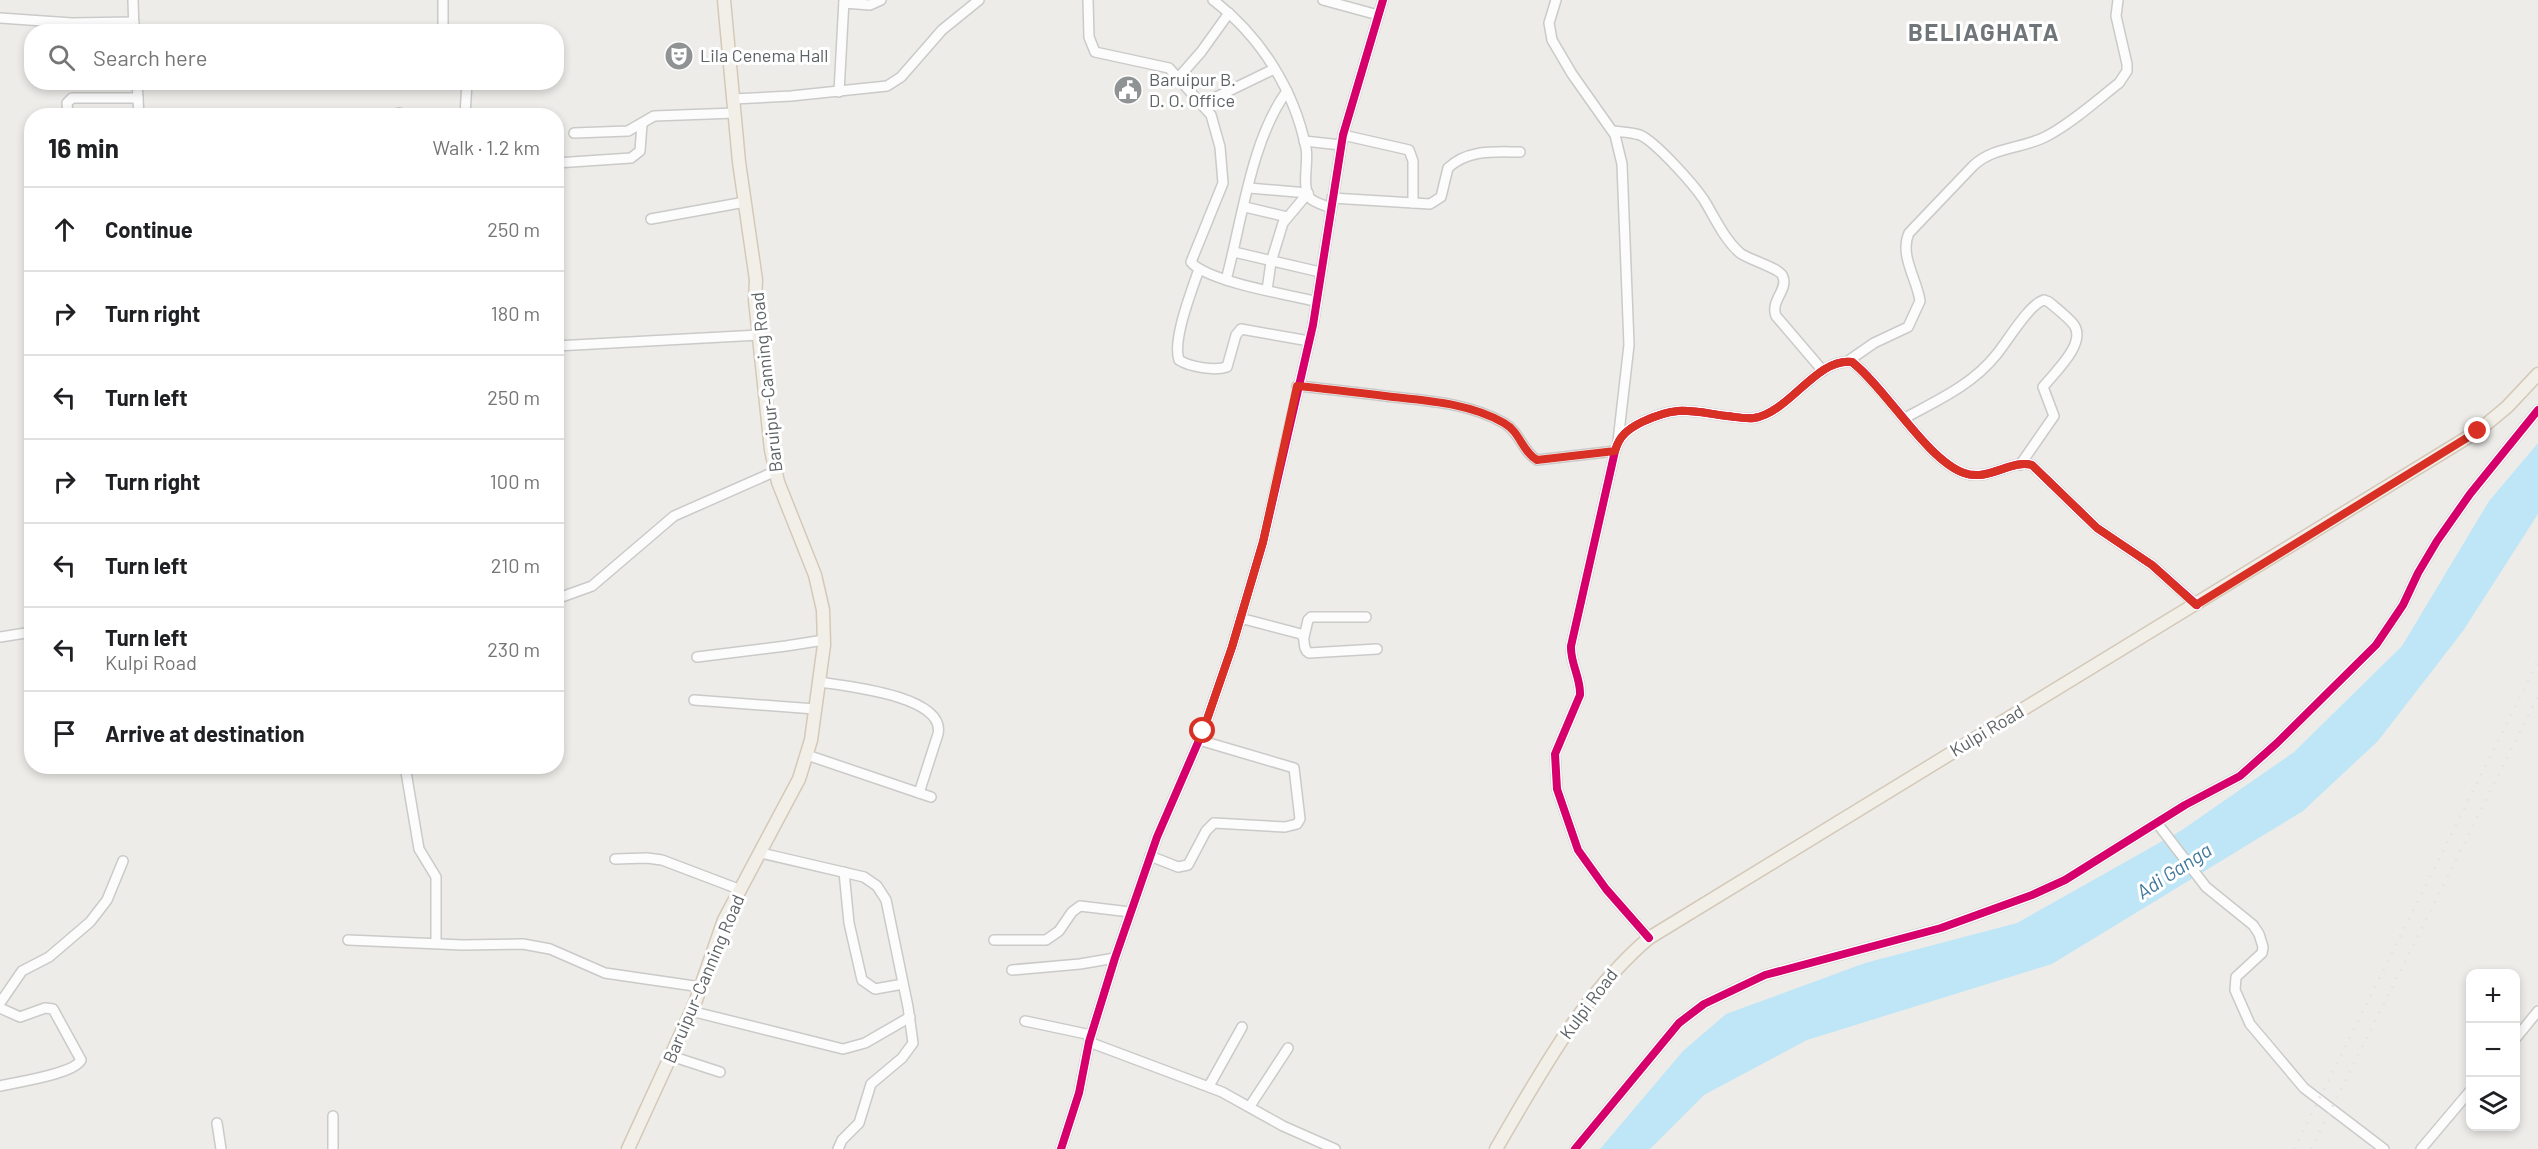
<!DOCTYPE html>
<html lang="en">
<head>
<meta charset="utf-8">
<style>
	body { margin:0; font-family:Barlow,sans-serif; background:#f6f6f6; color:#202124 }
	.controls { position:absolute; right:18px; bottom:18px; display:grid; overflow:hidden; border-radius:12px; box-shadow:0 3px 9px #0003 }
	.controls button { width:54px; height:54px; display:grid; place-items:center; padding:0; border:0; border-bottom:2px solid #e0e0e0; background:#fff; color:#202124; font:30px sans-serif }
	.stop { position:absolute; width:18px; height:18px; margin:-14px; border:4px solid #d93025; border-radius:50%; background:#fff }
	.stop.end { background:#d93025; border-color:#fff; box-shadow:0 2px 6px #0008 }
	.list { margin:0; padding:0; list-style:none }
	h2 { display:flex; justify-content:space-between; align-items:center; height:78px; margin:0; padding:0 24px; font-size:26px }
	h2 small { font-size:20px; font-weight:400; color:#757577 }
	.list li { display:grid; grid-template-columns:39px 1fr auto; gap:18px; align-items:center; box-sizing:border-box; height:84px; padding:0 24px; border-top:2px solid #e0e0e0 }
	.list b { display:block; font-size:22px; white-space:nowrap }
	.list p { margin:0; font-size:20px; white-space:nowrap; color:#757577 }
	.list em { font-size:20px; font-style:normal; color:#757577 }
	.icon { flex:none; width:33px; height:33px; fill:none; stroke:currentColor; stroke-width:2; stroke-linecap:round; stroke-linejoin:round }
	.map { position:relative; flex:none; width:2538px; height:1149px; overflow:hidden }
	.search { position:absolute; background:#fff; box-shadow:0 3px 9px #0003; left:24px; top:24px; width:540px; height:66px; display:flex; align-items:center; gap:15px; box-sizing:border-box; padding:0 21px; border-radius:24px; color:#757577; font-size:22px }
	.panel { position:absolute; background:#fff; box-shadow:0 3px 9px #0003; left:24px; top:108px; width:540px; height:666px; border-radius:24px }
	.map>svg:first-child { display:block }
</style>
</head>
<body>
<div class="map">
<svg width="2538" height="1149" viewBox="0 0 2538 1149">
	<rect width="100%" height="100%" fill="#eeece9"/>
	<!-- water -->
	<path fill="#bfe6f6" d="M2538 443V514L2463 631 2378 741 2303 811 2052 964 1807 1040 1704 1095 1650 1149H1600L1683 1051 1726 1014 1865 963 2017 923 2182 830 2294 752 2402 646 2489 501Z"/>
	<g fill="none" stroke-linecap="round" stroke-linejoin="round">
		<!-- minor casing -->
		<g stroke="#cacac9" stroke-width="12">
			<g id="minor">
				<path d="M133 0 134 32"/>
				<path d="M1088 0 1089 37 1095 52 1169 68 1211 115 1220 147 1223 183 1191 262C1206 281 1288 295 1315 301"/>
				<path d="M1213 0C1260 36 1294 89 1306 148 1309 162 1301 186 1310 198 1314 203 1325 205 1331 208"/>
				<path d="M1323 0 1378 15"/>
				<path d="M1556 0 1549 23 1552 40 1572 74 1615 135 1622 164 1629 345 1618 441"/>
				<path d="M844 3 870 5 881 0"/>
				<path d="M0 18 72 23 134 22"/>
				<path d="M443 32V0"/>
				<path d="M1179 77 1201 52 1229 13"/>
				<path d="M137 82 139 116"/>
				<path d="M839 92 844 0"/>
				<path d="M733 99 791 96 887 86 901 77 942 30 979 0"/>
				<path d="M1202 104 1274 69"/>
				<path d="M68 116 67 103 72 98H138"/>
				<path d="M387 116 399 113 408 116"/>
				<path d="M465 116 467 82"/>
				<path d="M1613 131C1621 132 1631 132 1640 135 1656 142 1694 185 1704 200 1715 218 1724 239 1740 253 1749 260 1781 268 1783 277 1788 290 1770 301 1776 316L1823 371"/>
				<path d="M574 133 628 131 654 116 735 113"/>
				<path d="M1343 135 1409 150 1413 161V203"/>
				<path d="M1304 141 1341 145"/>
				<path d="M556 163 631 158 640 151 642 124"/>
				<path d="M1249 188 1308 193"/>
				<path d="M1332 198 1430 204 1441 197 1448 168C1468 149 1494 152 1520 152"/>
				<path d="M1245 207 1287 217"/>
				<path d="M651 219 745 202"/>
				<path d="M1234 252 1320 272"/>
				<path d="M1199 269C1192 290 1172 340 1179 360 1190 367 1214 371 1227 367L1236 335 1241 329 1309 341"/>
				<path d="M1226 280C1242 221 1251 140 1287 91"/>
				<path d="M1267 290 1271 262 1283 223 1308 193"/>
				<path d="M556 346 759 335"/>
				<path d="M1848 361 1874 343 1908 327 1920 301C1917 279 1899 255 1909 233L1973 166C1994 146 2023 149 2047 136 2073 122 2096 101 2119 83L2127 71V64L2116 16 2118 0"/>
				<path d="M1297 386C1329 389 1361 393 1393 397 1431 401 1471 404 1504 423 1520 432 1522 451 1537 460L1615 451"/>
				<path d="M1905 418C1938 400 1972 385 1996 355 2007 342 2029 304 2044 300L2049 302C2057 309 2068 317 2074 325 2087 344 2053 374 2043 387L2054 416 2020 465"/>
				<path d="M556 599 592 586 674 516 776 471"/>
				<path d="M1240 618 1301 634C1307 639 1301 648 1309 653L1377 649"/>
				<path d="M0 637 32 632"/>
				<path d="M1304 637 1308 620 1311 617H1366"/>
				<path d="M697 657 786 646 824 640"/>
				<path d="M819 682C846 686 946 696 938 734L919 793"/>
				<path d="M694 700 815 709"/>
				<path d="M807 755 931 797"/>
				<path d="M405 766 419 849 436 877V943"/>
				<path d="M2157 823 2206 887 2253 925 2259 934 2263 947 2262 953 2236 977 2235 990 2250 1024 2304 1088 2384 1149"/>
				<path d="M761 853 864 877 877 886 886 900 908 1007 913 1043 902 1058 871 1084 859 1123 842 1140 838 1149"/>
				<path d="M1150 856 1178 867 1188 865 1206 831 1214 823 1285 827 1297 824 1300 819 1294 768 1199 740"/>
				<path d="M615 859 647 858 662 860 741 890"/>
				<path d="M844 872 849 923 862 980 875 989 903 984"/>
				<path d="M1649 938 1606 889 1578 850 1557 789 1555 754 1580 695C1581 678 1570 663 1571 646L1615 451C1619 436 1628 429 1642 422 1678 405 1689 411 1727 416 1736 417 1745 419 1754 418 1789 413 1817 357 1852 362 1886 388 1927 460 1964 473 1988 482 2011 459 2032 465L2097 528 2152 565 2197 605"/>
				<path d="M348 940 463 945 523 944 550 949 605 973 701 987"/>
				<path d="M994 940H1046L1059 931 1072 912 1080 906 1130 912"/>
				<path d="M1012 970 1080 964 1115 958"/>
				<path d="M0 1003 22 971 49 957 90 922 107 900 123 861"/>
				<path d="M0 1008 20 1017 45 1008 53 1009 81 1060C74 1074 17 1082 0 1086"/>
				<path d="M691 1011 843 1049 865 1043 910 1017"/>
				<path d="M1025 1021 1091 1035"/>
				<path d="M2516 1038 2538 1011"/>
				<path d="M1089 1042 1222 1092 1283 1126 1335 1149"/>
				<path d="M671 1056 720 1072"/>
				<path d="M1209 1086 1242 1027"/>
				<path d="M1250 1106 1288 1048"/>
				<path d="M333 1116V1149"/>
				<path d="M217 1123 221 1149"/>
				<path d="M1061 1149 1079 1093 1089 1042 1115 958 1157 837 1203 731 1232 647 1263 542 1313 325 1343 135 1383 0"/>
				<path d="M1575 1149 1679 1023 1704 1004 1765 975 1941 928 2032 895 2065 880 2185 805 2240 776 2277 743 2376 645 2403 605 2418 573 2437 541 2470 494 2538 410"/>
				<path d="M2421 1149 2470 1091"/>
			</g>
		</g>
		<!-- major casing -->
		<g stroke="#d4c9b8" stroke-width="15">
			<g id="major">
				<path d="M628 1149 695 1003 724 920 799 779 811 740 824 645 823 610 815 575 778 482 771 450 755 300 756 280 739 162 724 0"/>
				<path d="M1496 1149C1540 1074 1582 995 1649 938L2478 431 2507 407 2538 374"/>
			</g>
		</g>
		<!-- minor -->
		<use href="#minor" stroke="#fcfcfc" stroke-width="9"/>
		<!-- major -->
		<use href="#major" stroke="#f2efe9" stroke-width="12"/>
		<!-- rail -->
		<g stroke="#e3e4e3" stroke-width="3" stroke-dasharray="1.5 8" stroke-linecap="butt">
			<path d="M2294 1149 2538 661"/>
			<path d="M2311 1149 2538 696"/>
		</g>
		<!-- cycleway casing -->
		<g stroke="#fff" stroke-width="11">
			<g id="cycleway">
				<path d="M1649 938 1606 889 1578 850 1557 789 1555 754 1580 695C1581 678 1570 663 1571 646L1615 451C1619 436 1628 429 1642 422 1678 405 1689 411 1727 416 1736 417 1745 419 1754 418 1789 413 1817 357 1852 362 1886 388 1927 460 1964 473 1988 482 2011 459 2032 465L2097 528 2152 565 2197 605"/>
				<path d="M1061 1149 1079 1093 1089 1042 1115 958 1157 837 1203 731 1232 647 1263 542 1313 325 1343 135 1383 0"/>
				<path d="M1575 1149 1679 1023 1704 1004 1765 975 1941 928 2032 895 2065 880 2185 805 2240 776 2277 743 2376 645 2403 605 2418 573 2437 541 2470 494 2538 410"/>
			</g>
		</g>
		<!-- cycleway -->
		<use href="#cycleway" stroke="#d6006c" stroke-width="8"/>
	</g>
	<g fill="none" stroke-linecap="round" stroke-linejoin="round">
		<!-- route -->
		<path stroke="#d93025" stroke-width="8" d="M1203 731 1232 647 1263 542 1297 386C1329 389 1361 393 1393 397 1431 401 1471 404 1504 423 1520 432 1522 451 1537 460L1615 451C1619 436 1628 429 1642 422 1678 405 1689 411 1727 416 1736 417 1745 419 1754 418 1789 413 1817 357 1852 362 1885 388 1928 461 1964 473 1989 482 2011 459 2032 465L2097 528 2152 565 2196 605 2478 431"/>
	</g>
	<!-- icons -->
	<defs>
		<g id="theatre-disc" transform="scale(1.5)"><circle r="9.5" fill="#909394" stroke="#fff"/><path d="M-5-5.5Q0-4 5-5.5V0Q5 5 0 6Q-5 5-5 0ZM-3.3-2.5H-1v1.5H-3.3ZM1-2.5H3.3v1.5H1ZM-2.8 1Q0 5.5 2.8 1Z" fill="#fff"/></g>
		<g id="civic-disc" transform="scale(1.5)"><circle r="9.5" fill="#909394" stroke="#fff"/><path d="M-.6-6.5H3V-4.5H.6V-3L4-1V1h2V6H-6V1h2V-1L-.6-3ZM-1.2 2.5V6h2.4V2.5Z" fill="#fff"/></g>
	</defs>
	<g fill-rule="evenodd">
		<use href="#theatre-disc" x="679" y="56"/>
		<use href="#civic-disc" x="1128" y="90"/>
	</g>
	<g text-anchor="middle" stroke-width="6" stroke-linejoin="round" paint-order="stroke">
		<!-- poi labels -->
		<g font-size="18" fill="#5e6366" stroke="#fff" text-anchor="start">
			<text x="700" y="62">Lila Cenema Hall</text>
			<text x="1149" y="86">Baruipur B.<tspan x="1149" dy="21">D. O. Office</tspan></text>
		</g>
		<!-- street labels -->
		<g font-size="18" fill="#5e6366" stroke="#fff">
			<text transform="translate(767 382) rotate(-96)" y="6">Baruipur-Canning Road</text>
			<text transform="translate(1987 731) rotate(-31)" y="6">Kulpi Road</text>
			<text transform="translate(704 979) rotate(-67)" y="6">Baruipur-Canning Road</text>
			<text transform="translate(1589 1004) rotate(-53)" y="6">Kulpi Road</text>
		</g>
		<!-- water labels -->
		<g font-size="20" font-style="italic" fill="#42799c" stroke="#fff">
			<text transform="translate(2174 871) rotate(-33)" y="7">Adi Ganga</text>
		</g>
		<!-- district labels -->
		<g font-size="24" font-weight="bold" letter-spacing="1.5" fill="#6f7578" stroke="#fff">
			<text x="1984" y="41">BELIAGHATA</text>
		</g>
	</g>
</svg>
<div class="controls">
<button>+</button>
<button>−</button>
<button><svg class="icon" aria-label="layers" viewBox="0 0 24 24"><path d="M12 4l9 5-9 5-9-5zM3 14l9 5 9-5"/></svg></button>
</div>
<div class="stop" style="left:1203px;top:731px"></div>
<div class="stop end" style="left:2478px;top:431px"></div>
<div class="search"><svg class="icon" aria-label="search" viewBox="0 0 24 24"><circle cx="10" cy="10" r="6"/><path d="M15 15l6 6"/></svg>Search here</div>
<section class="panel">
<h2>16 min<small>Walk · 1.2 km</small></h2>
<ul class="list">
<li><svg class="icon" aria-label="ahead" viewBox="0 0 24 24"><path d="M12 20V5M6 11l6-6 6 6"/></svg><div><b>Continue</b></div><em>250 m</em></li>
<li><svg class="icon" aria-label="right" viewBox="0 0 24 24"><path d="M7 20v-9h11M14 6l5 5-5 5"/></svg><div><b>Turn right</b></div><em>180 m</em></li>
<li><svg class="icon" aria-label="left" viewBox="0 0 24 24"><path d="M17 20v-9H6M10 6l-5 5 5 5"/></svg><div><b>Turn left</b></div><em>250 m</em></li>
<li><svg class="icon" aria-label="right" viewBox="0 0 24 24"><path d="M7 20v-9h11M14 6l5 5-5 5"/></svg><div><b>Turn right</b></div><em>100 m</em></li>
<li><svg class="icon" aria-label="left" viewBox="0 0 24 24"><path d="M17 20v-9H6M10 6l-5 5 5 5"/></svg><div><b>Turn left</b></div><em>210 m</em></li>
<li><svg class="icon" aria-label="left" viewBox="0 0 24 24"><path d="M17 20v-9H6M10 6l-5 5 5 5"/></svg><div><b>Turn left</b><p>Kulpi Road</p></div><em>230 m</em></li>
<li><svg class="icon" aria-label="arrive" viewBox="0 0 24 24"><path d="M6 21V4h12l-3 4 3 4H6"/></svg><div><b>Arrive at destination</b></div></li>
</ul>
</section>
</div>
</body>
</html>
